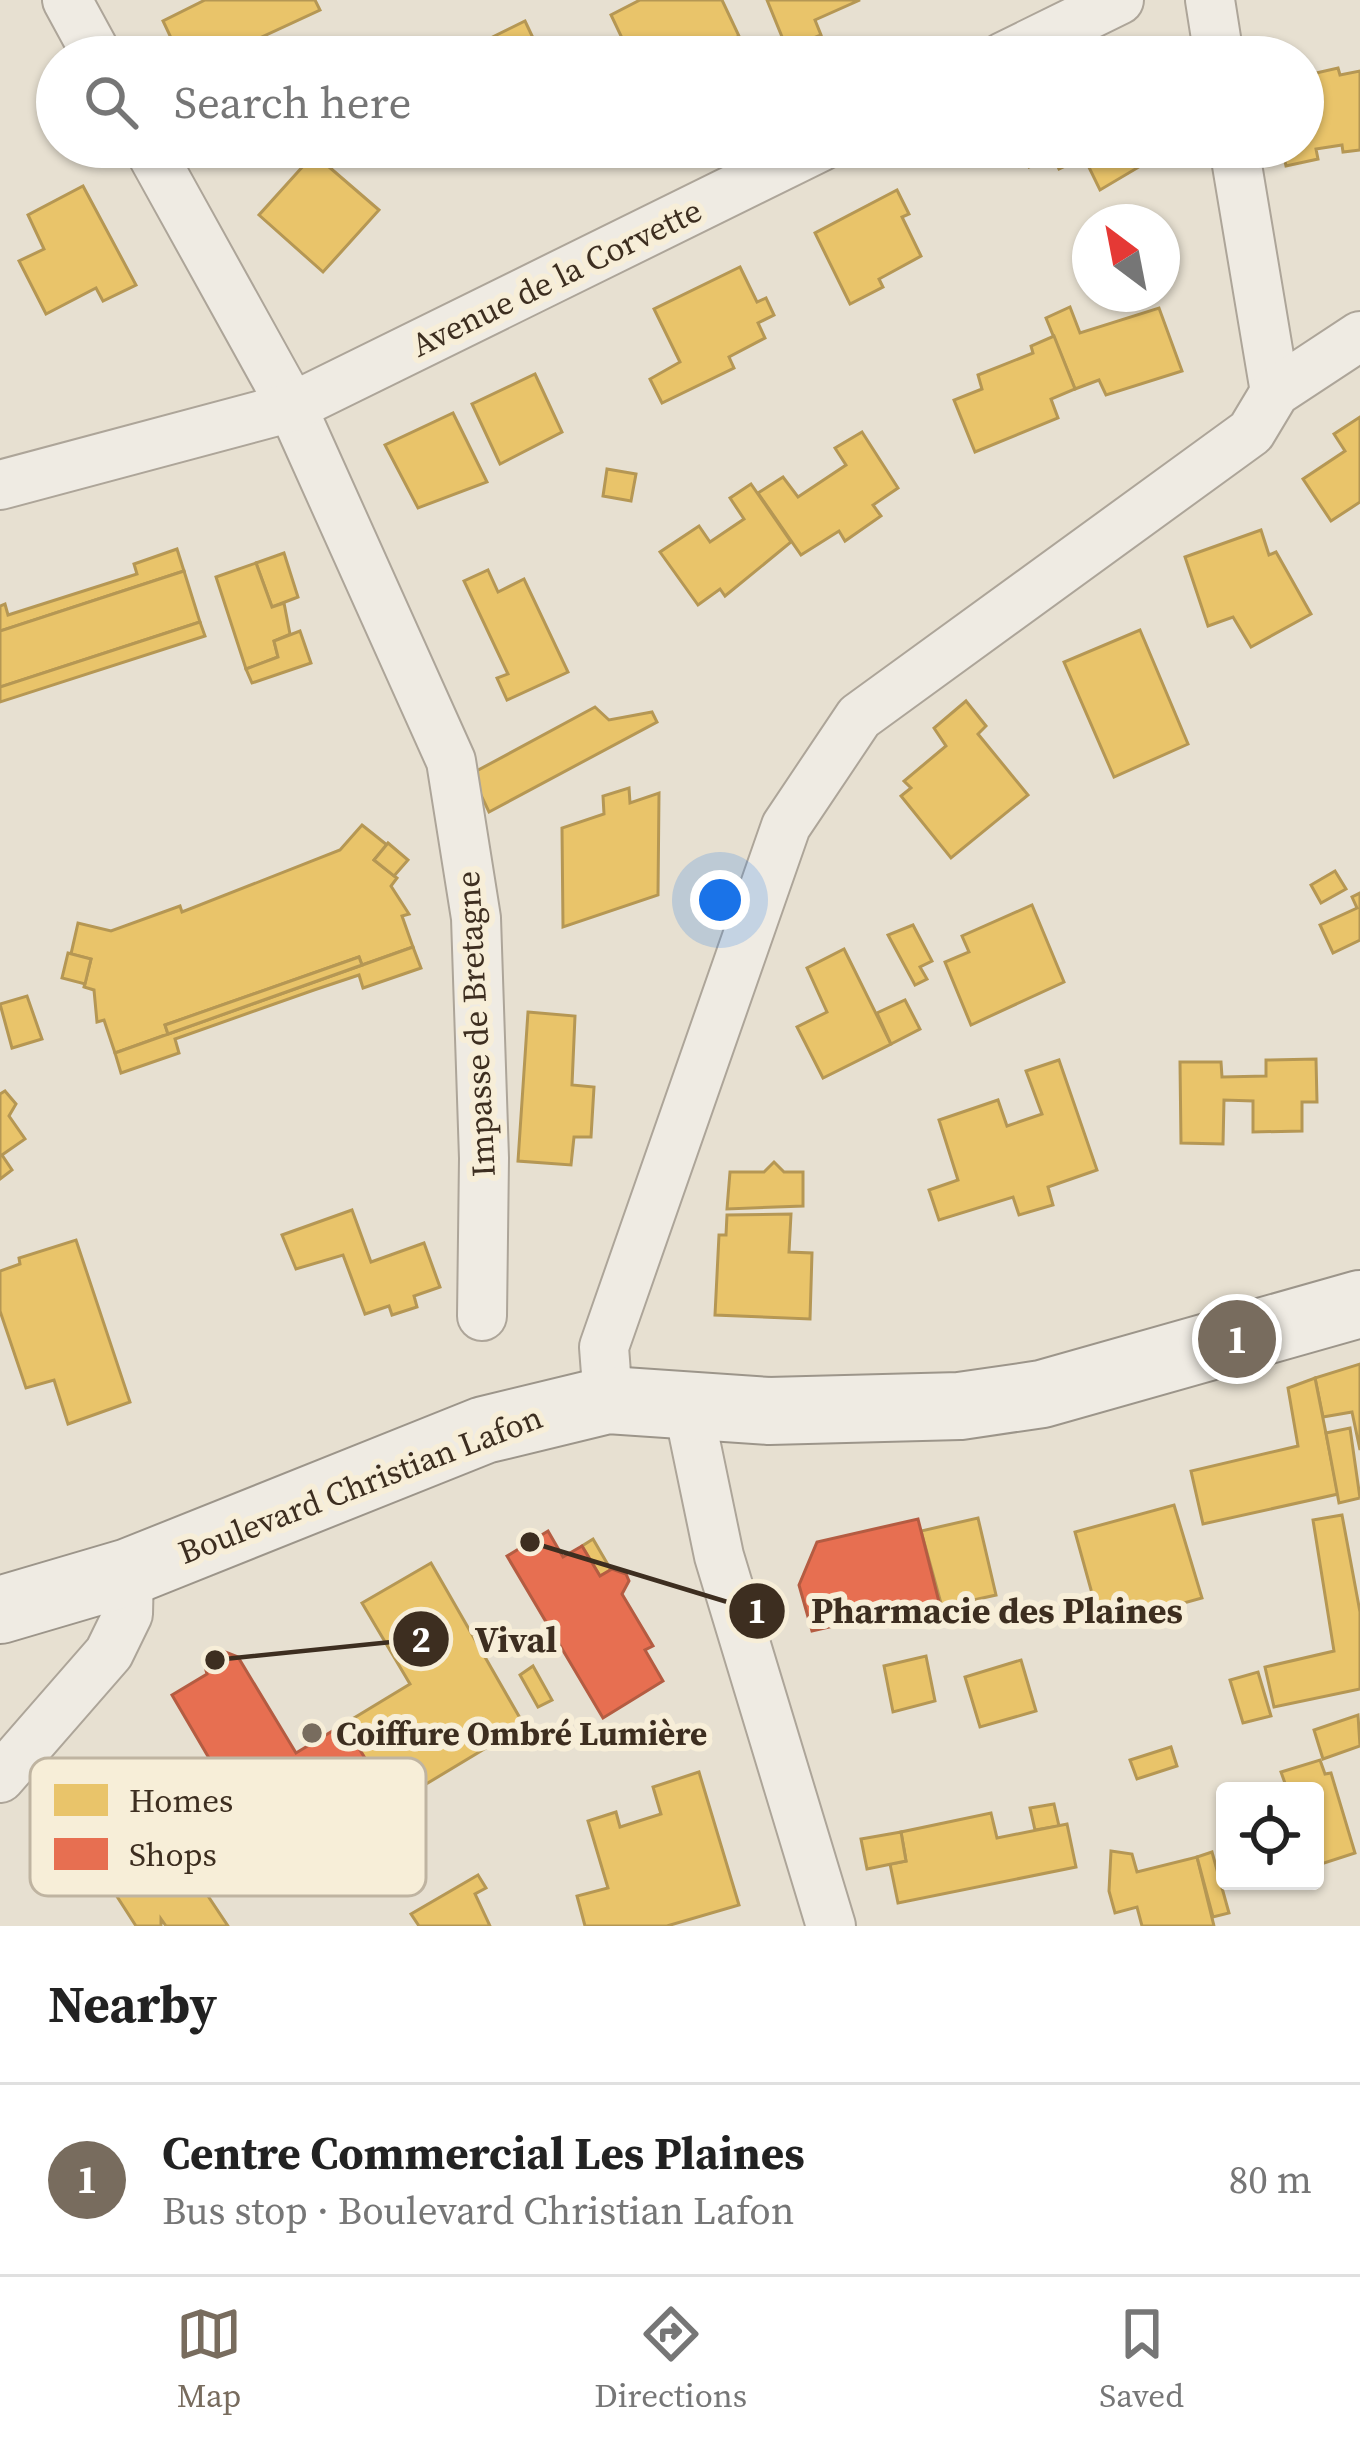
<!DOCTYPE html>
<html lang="en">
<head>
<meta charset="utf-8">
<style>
	body { margin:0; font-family:"Source Serif 4",serif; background:#f6f6f6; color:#222 }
	.controls { position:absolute; right:36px; bottom:36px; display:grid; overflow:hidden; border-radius:12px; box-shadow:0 3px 9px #0004 }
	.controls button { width:108px; height:108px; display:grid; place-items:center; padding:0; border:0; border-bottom:3px solid #e0e0e0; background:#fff; color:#222; font:60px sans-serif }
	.compass { position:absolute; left:1072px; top:204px; width:108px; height:108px; border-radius:50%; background:#fff; box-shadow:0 3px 9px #0004; rotate:328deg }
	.you { position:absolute; left:720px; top:900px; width:42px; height:42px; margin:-30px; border:9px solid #fff; border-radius:50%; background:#1a73e8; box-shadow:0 0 0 18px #1a73e833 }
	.badge { display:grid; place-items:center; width:78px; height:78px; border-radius:50%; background:#786c5e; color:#fff; font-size:39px; font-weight:700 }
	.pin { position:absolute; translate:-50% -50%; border:6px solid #fff; box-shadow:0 3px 12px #0006 }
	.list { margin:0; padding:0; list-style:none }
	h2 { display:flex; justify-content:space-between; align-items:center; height:156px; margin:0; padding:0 48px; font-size:51px }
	h2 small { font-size:39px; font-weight:400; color:#767676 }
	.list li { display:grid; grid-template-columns:78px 1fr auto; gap:36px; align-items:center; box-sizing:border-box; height:192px; padding:0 48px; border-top:3px solid #e0e0e0 }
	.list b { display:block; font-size:45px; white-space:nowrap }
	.list p { margin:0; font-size:39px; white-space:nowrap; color:#767676 }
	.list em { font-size:39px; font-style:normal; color:#767676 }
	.icon { flex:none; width:66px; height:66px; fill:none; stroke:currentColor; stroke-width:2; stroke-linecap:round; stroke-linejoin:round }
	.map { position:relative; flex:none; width:1360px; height:1926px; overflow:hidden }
	.search { position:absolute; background:#fff; box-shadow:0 3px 9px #0004; left:36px; right:36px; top:36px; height:132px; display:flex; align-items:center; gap:30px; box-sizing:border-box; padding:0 42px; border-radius:66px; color:#767676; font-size:45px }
	.sheet { height:348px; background:#fff }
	nav { display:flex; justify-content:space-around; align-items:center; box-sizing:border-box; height:168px; border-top:3px solid #e0e0e0; background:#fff; font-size:33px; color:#767676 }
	nav a { display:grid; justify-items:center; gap:6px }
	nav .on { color:#786c5e }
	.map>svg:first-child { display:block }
</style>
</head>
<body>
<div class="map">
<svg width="1360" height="1926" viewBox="0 0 1360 1926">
	<rect width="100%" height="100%" fill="#e7e0d1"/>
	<!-- homes -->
	<g fill="#e9c46a" stroke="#b59754" stroke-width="3">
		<path d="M205 0H315L320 10 219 57H180L163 21Z"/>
		<path d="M640 0H722L739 36 707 52 709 57H631L611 15Z"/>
		<path d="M767 0H860L815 20 821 35 787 49Z"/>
		<path d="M525 21 542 57H452Z"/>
		<path d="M1338 68 1340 75 1360 71V150L1343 152 1342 145 1316 149 1318 159 1286 166 1282 147H1303V76Z"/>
		<path d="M1020 147H1149L1154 158 1100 190 1084 157 1059 169 1053 156 1029 167Z"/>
		<path d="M314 154 379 210 323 272 259 215Z"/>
		<path d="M83 186 136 285 103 301 96 288 46 314 19 261 44 249 28 215Z"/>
		<path d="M897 190 909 214 902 217 921 256 879 279 883 287 850 304 815 233Z"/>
		<path d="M740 267 757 302 766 298 774 315 758 323 765 338 729 357 734 368 662 403 650 379 680 362 654 309Z"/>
		<path d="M1070 307 1080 333 1159 308 1182 371 1106 395 1099 380 1075 389 1046 318Z"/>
		<path d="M1054 336 1075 389 1051 399 1058 418 975 452 954 400 982 389 978 375 1033 353 1031 346Z"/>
		<path d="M535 374 562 432 500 464 472 404Z"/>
		<path d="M453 413 487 482 418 508 385 445Z"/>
		<path d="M1360 417V502L1331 521 1303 479 1345 451 1334 434Z"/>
		<path d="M862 432 898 488 873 505 881 516 845 541 839 531 801 555 758 493 783 477 798 497 846 465 835 448Z"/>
		<path d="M607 469 636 474 631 501 603 496Z"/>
		<path d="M751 484 791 542 725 596 720 589 698 605 660 552 699 526 710 542 744 519 730 498Z"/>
		<path d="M1261 530 1269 555 1276 552 1311 614 1251 647 1233 617 1208 626 1185 557Z"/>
		<path d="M177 549 184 571 0 631V606L5 604 8 615 137 574 134 564Z"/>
		<path d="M284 553 298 597 272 607 256 563Z"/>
		<path d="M256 563 272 607 284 603 290 634 274 641 278 657 246 669 216 577Z"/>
		<path d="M488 570 498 592 524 579 568 672 507 700 497 678 508 674 464 581Z"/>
		<path d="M184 571 200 622 0 687V631Z"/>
		<path d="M200 622 205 636 0 702V687Z"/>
		<path d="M1140 630 1188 744 1114 777 1064 662Z"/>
		<path d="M300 631 311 663 252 683 246 669 278 657 274 641Z"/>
		<path d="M966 701 986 726 978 734 1028 795 951 858 901 796 911 788 904 781 946 746 934 728Z"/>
		<path d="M595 707 609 720 652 712 657 722 489 812 471 774Z"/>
		<path d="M629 788 630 803 659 793 658 895 563 927 562 828 604 814 603 796Z"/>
		<path d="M362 825 387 845 374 860 397 878 391 886 409 914 402 916 413 947 362 965 359 957 165 1025 168 1034 115 1053 104 1020 97 1022 94 990 84 987 91 959 71 954 78 923 111 931 180 906 182 912 340 850Z"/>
		<path d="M388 843 408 860 394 876 374 860Z"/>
		<path d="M1335 871 1346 889 1321 903 1311 885Z"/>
		<path d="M1360 893V940L1333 953 1320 925 1357 908 1352 897Z"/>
		<path d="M1032 905 1064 982 971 1025 945 962 969 952 962 936Z"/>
		<path d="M913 925 932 961 920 967 927 979 915 985 888 935Z"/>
		<path d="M413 947 421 968 363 988 359 975 314 990 175 1039 179 1053 121 1073 115 1053Z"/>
		<path d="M844 949 891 1044 823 1078 797 1027 827 1012 807 968Z"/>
		<path d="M68 953 91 959 85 984 62 978Z"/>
		<path d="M359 957 362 965 168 1034 165 1025Z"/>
		<path d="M27 996 42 1039 12 1048 0 1004Z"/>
		<path d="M905 1000 920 1029 891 1044 877 1013Z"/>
		<path d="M528 1012 575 1016 572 1085 594 1087 591 1137H574L571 1165 518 1161Z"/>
		<path d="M1316 1059 1317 1102H1302V1131L1253 1132V1101L1224 1100 1223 1144 1181 1143 1180 1062H1221L1222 1077 1266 1076V1060Z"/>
		<path d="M1059 1060 1097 1170 1048 1187 1053 1205 1019 1215 1013 1197 939 1220 929 1190 958 1180 939 1120 998 1100 1007 1126 1042 1114 1026 1071Z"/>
		<path d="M5 1091 16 1104 9 1116 25 1139 2 1155 12 1170 0 1179V1094Z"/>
		<path d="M774 1162 784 1172H803V1206L727 1209 730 1172H764Z"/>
		<path d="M352 1210 371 1262 424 1243 440 1287 414 1296 417 1307 392 1315 389 1306 365 1314 343 1255 296 1269 282 1235Z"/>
		<path d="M791 1214 789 1252 812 1253 810 1319 715 1315 719 1235H726L727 1215Z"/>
		<path d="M76 1240 130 1402 68 1424 54 1380 26 1388 0 1311V1271L20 1264 19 1258Z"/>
		<path d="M1360 1364V1450L1352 1412 1323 1417 1315 1378Z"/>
		<path d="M1315 1378 1338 1494 1203 1524 1191 1471 1298 1446 1288 1388Z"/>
		<path d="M1350 1428 1360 1498 1339 1503 1326 1433Z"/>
		<path d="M1174 1505 1202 1598 1101 1626 1075 1532Z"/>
		<path d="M1342 1515 1360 1612V1689L1274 1707 1265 1667 1334 1651 1313 1520Z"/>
		<path d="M978 1518 996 1595 942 1607 921 1531Z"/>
		<path d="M593 1539 611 1570 600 1576 582 1546Z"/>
		<path d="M431 1563 524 1725 393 1804 344 1724 410 1684 362 1603Z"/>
		<path d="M926 1656 935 1701 893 1712 884 1666Z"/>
		<path d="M1021 1660 1036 1711 980 1727 965 1677Z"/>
		<path d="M533 1666 552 1700 538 1707 520 1675Z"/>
		<path d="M1258 1672 1271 1716 1243 1723 1230 1680Z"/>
		<path d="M1358 1715 1360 1746 1323 1759 1314 1730Z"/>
		<path d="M1171 1747 1177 1766 1137 1779 1130 1760Z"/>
		<path d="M1320 1760 1325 1774 1331 1773 1355 1853 1315 1866V1791H1271L1286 1786 1281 1772Z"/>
		<path d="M699 1772 739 1905 667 1926H585L577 1896 608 1888 588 1821 616 1812 620 1827 661 1814 653 1787Z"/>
		<path d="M131 1782 198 1881 228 1926H166L161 1919V1926H136L107 1881 88 1891 52 1837Z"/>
		<path d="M1054 1804 1059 1826 1035 1830 1030 1808Z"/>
		<path d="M991 1813 997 1838 1067 1824 1076 1867 898 1903 890 1864 906 1861 901 1832Z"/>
		<path d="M901 1832 906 1861 867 1869 861 1839Z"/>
		<path d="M1111 1851 1132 1854 1137 1872 1197 1857 1214 1926H1142L1137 1907 1115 1913 1109 1891Z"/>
		<path d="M1212 1852 1229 1913 1213 1917 1197 1857Z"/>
		<path d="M478 1875 486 1888 475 1894 490 1926H419L411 1914Z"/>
	</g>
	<!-- shops -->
	<g fill="#e76f51" stroke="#b45c42" stroke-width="3">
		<path d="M918 1519 939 1602 812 1631 799 1585 817 1542Z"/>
		<path d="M548 1531 563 1557 582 1546 600 1576 612 1569 626 1574 629 1581 622 1594 653 1646 645 1650 663 1681 603 1718 507 1556Z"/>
		<path d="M220 1650 238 1657 296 1753 344 1724 393 1804 337 1837 311 1794 250 1828 172 1695 207 1674 204 1663 209 1652Z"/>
	</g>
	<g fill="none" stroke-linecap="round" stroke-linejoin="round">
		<!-- street casing -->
		<g stroke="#ada599" stroke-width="52">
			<g id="street">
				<path d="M67 0 98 57"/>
				<path d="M1210 0 1219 57"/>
				<path d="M1003 57 1119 0"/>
				<path d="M148 147 292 407 451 761 476 918 484 1158 482 1316"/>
				<path d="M1234 147 1275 392"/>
				<path d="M0 485 292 407 820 147"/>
				<path d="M608 1400 604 1347 786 826 859 717 1251 432 1275 392 1360 336"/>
				<path d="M687 1402 719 1556 831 1926"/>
				<path d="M0 1778 109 1653 128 1614 129 1572"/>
			</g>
		</g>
		<!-- secondary casing -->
		<g stroke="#9c958a" stroke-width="70">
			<path id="secondary" d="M0 1610 129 1572 484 1430 608 1400 769 1411 960 1406 1042 1394 1360 1304"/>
		</g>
		<!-- street -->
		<use href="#street" stroke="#efebe3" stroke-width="48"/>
		<!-- secondary -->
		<use href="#secondary" stroke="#efebe3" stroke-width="66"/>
	</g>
	<!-- markers -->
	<circle fill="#786c5e" stroke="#f7eed8" stroke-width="4.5" cx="312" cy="1733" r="12"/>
	<g text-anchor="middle" stroke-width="12" stroke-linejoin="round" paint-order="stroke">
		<!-- street labels -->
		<g font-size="33" fill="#3d2e20" stroke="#f7eed8">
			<text transform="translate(556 277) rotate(-26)" y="12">Avenue de la Corvette</text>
			<text transform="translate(475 1024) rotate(-93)" y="12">Impasse de Bretagne</text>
			<text transform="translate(360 1484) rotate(-21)" y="12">Boulevard Christian Lafon</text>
		</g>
		<!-- poi labels -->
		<g font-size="33" font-weight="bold" fill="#3d2e20" stroke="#f7eed8" text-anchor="start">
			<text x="336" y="1745">Coiffure Ombré Lumière</text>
		</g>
	</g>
	<!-- legend -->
	<rect x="30" y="1758" width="396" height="138" rx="18" fill="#f7eed8" stroke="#bfb4a1" stroke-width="3"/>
	<rect x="54" y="1784" width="54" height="32" fill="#e9c46a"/>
	<rect x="54" y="1838" width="54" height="32" fill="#e76f51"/>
	<g font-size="33" fill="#3d2e20">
		<text x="129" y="1812">Homes</text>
		<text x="129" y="1866">Shops</text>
	</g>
	<!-- callouts -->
	<path fill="none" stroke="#3d2e20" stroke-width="4.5" d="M530 1542L757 1611M215 1660L421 1639"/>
	<g fill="#3d2e20" stroke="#f7eed8" stroke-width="4.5">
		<circle cx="530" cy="1542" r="12"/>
		<circle cx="215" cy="1660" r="12"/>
		<circle cx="757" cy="1611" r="30"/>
		<circle cx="421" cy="1639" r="30"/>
	</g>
	<g font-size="36" text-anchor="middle" font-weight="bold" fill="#fff">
		<text x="757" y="1623">1</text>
		<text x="421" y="1652">2</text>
	</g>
	<g font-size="36" text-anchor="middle" font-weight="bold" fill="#3d2e20" stroke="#f7eed8" stroke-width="12" stroke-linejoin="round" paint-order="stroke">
		<text x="997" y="1623">Pharmacie des Plaines</text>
		<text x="516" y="1652">Vival</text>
	</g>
</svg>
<div class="controls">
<button><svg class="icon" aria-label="locate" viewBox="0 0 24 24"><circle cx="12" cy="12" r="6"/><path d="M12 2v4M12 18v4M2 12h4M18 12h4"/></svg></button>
</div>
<svg class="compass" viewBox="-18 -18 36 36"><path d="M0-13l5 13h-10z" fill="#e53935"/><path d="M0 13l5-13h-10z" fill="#767676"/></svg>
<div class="you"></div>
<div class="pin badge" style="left:1237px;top:1339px">1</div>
<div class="search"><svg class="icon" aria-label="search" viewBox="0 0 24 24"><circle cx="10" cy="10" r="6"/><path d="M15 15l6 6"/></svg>Search here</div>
</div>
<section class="sheet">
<h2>Nearby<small></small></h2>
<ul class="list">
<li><span class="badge">1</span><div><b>Centre Commercial Les Plaines</b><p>Bus stop · Boulevard Christian Lafon</p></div><em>80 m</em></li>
</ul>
</section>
<nav>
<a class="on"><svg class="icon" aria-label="map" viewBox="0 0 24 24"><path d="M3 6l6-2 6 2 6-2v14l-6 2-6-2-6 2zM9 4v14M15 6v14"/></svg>Map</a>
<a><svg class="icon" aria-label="directions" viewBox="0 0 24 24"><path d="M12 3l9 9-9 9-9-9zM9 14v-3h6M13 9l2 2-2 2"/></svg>Directions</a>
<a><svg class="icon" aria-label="saved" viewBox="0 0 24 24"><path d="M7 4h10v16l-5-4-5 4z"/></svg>Saved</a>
</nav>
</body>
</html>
